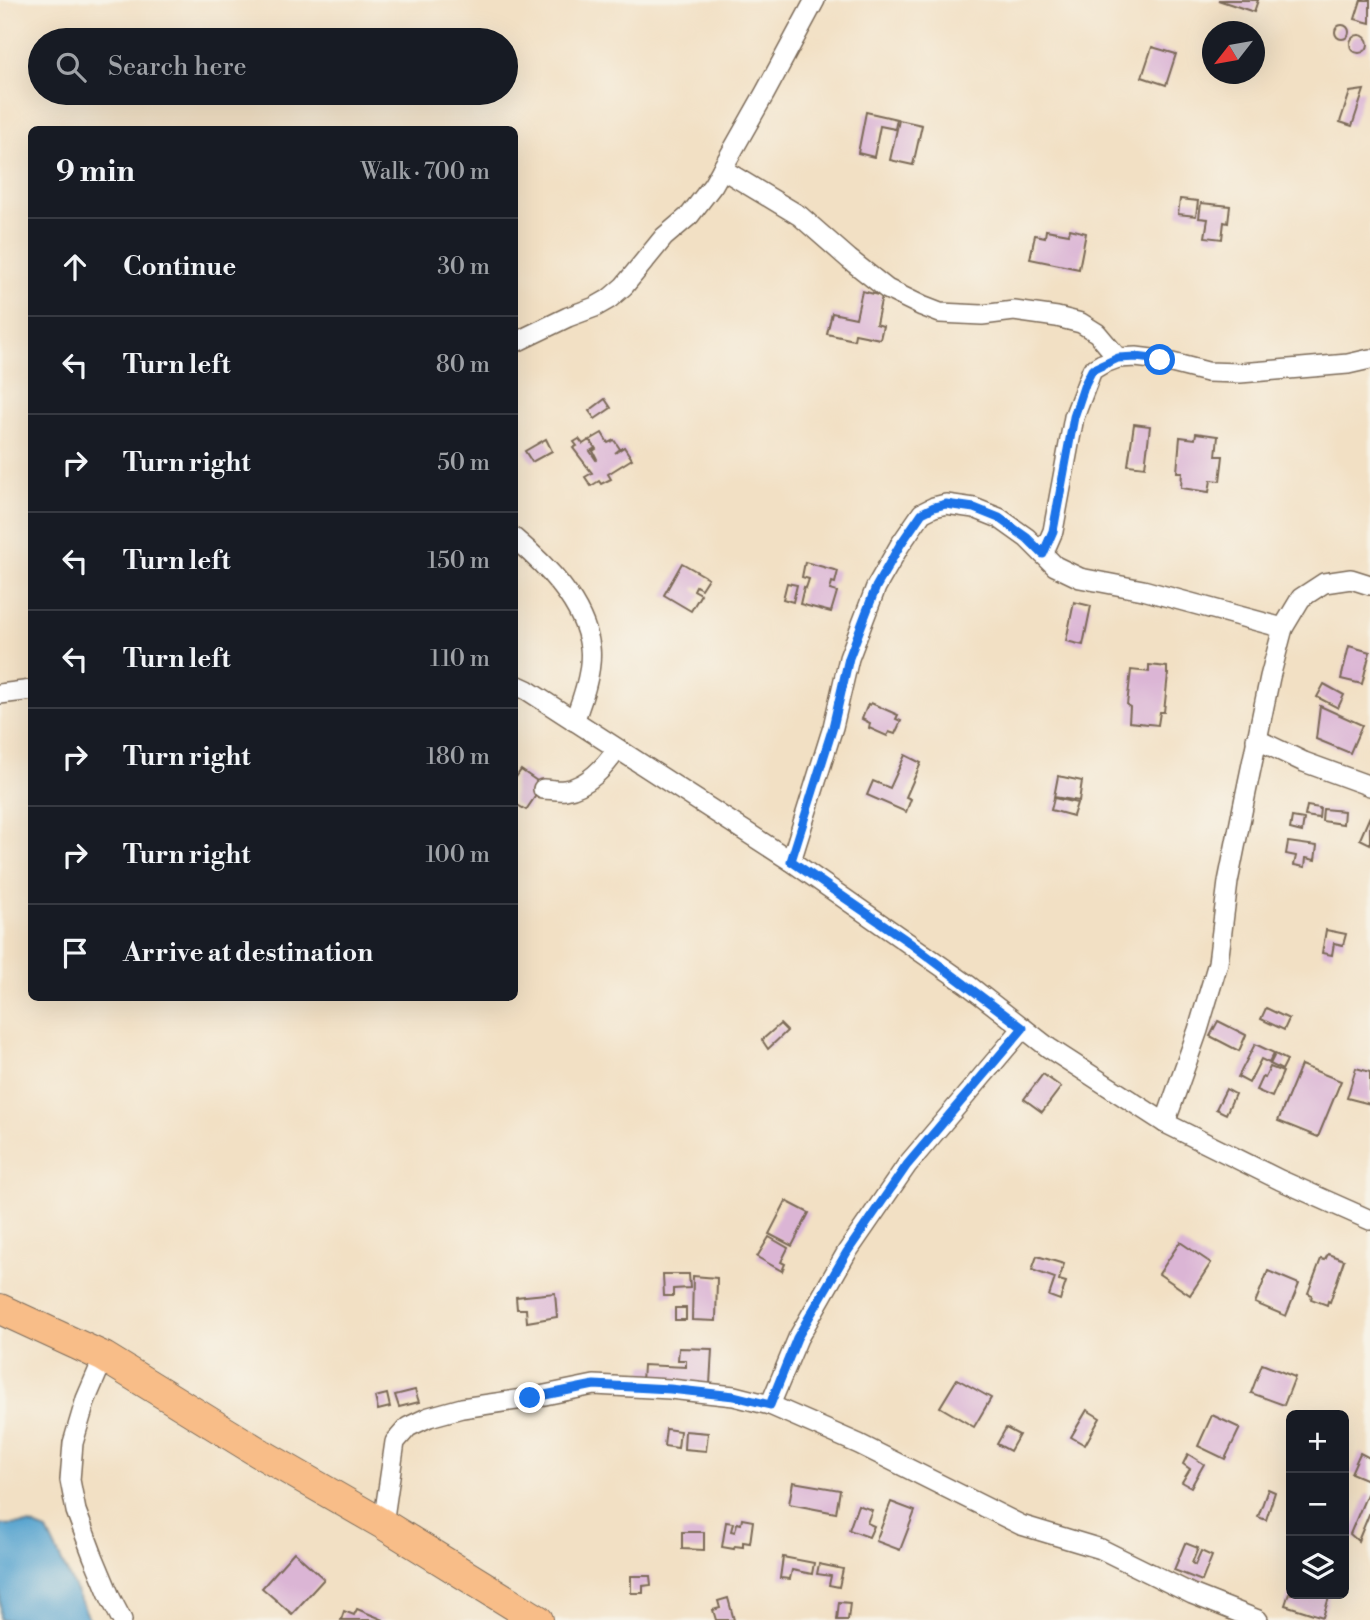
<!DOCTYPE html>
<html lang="en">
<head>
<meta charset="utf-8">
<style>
	body { margin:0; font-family:"Libre Bodoni",serif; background:#20242c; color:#f1f3f6 }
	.controls { position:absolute; right:21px; bottom:21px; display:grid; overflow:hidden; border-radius:10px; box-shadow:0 7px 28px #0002 }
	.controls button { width:63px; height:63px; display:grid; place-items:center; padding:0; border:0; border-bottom:2px solid #363941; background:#171b24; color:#f1f3f6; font:35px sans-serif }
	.compass { position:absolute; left:1202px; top:21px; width:63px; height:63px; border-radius:50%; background:#171b24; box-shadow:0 7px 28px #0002; rotate:239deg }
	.stop { position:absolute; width:21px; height:21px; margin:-16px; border:5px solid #1a73e8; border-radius:50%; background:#fff }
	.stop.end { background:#1a73e8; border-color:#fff; box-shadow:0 2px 7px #0008 }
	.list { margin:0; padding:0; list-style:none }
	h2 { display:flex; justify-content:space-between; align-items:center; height:91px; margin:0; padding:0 28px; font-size:30px }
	h2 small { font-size:23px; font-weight:400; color:#9ea1a6 }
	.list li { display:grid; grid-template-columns:46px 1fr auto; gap:21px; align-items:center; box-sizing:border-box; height:98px; padding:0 28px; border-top:2px solid #363941 }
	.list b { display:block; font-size:26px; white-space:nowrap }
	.list em { font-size:23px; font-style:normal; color:#9ea1a6 }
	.icon { flex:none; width:38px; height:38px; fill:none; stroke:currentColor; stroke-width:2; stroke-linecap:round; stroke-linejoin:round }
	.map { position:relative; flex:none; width:1370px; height:1620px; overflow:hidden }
	.search { position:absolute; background:#171b24; box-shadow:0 7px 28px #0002; left:28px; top:28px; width:490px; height:77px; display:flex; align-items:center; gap:18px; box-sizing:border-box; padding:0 24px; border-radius:38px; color:#9ea1a6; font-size:26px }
	.panel { position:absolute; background:#171b24; box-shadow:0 7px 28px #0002; left:28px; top:126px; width:490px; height:875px; border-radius:10px }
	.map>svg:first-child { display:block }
</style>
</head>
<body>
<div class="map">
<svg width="1370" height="1620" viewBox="0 0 1370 1620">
	<rect width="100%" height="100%" fill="#f7f3e8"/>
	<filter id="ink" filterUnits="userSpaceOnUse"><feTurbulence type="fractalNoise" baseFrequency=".0143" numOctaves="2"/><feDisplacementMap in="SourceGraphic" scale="14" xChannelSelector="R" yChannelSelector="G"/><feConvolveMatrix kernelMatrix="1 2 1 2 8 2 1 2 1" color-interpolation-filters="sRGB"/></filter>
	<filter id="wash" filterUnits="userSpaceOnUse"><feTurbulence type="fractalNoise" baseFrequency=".00686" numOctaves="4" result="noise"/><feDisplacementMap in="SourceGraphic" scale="28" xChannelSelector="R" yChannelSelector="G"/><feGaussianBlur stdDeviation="1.57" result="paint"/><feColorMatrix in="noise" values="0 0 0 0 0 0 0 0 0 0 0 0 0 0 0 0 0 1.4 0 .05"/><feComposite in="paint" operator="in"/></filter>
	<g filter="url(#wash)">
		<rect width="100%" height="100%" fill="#f2e0c4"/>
		<!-- water -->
		<path fill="#55a3cf" stroke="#486676" stroke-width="2" d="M29 1524 47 1531 90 1620H0V1525Z"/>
		<g id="blocks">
			<!-- building -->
			<g fill="#dbb5d5">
				<path d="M1218 0H1258L1254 12Z"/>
				<path d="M1361 0H1370V23L1355 19Z"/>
				<circle cx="1342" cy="32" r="7"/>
				<circle cx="1359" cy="44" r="9"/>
				<path d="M1152 47 1176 54 1166 85 1142 77Z"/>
				<path d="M1364 90 1352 126 1340 122 1350 92Z"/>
				<path d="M866 112 897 119 895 129 880 126 874 157 858 153Z"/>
				<path d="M899 120 922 125 913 165 890 160Z"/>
				<path d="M1180 199 1198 201 1196 216 1178 214Z"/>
				<path d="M1201 203 1230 206 1228 223 1224 222 1222 239 1205 237 1208 219 1199 218Z"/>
				<path d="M1070 229 1086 233 1079 269 1030 259 1035 235 1045 237 1046 230 1069 234Z"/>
				<path d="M862 291 882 296 876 324 883 326 880 339 855 334 854 340 827 334 832 313 856 318Z"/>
				<path d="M605 399 611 408 595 419 589 411Z"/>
				<path d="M1134 424 1150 426 1145 467 1128 465Z"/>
				<path d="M602 433 608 443 614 440 620 449 615 453 624 447 632 459 608 474 611 479 601 484 599 481 591 486 585 477 592 473 573 448 577 446 574 442 579 439 583 444 589 440 595 448 590 451 596 460 597 459 593 451 596 449 590 440Z"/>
				<path d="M1196 433 1218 436 1216 456H1223L1220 481 1211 480 1209 492 1181 488 1182 472H1177L1180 437 1195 439Z"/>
				<path d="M546 439 552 451 532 462 525 451Z"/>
				<path d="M805 562 838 571 835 583 832 582 830 590 837 592 831 612 800 604 804 587 806 588 809 579 802 577Z"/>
				<path d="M682 563 708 578 701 589 696 586 694 590 701 594 691 611 664 595Z"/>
				<path d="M787 583 797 585 793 602 783 599Z"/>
				<path d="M1074 602 1091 606 1083 645 1066 641Z"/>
				<path d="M1349 646 1370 652 1362 684 1341 679Z"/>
				<path d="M1149 665 1167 667V674H1168L1164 712H1160L1158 725 1129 722 1130 707 1127 705 1131 670 1149 672Z"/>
				<path d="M1324 684 1344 695 1338 708 1317 697Z"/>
				<path d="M871 703 898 715 896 719 901 721 895 734 889 732 887 736 869 728 870 723 862 719 868 704 870 705Z"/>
				<path d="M1320 706 1362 725 1350 753 1316 739Z"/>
				<path d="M905 755 921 763 906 797 911 799 906 812 867 795 873 781 890 788Z"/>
				<path d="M521 770 543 785 526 810 514 803V780Z"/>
				<path d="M1058 776 1082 781 1079 801 1054 797Z"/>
				<path d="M1054 798 1077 803 1073 816 1051 810Z"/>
				<path d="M1307 806 1320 808 1319 818 1305 816Z"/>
				<path d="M1323 809 1344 811 1343 824 1322 821Z"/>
				<path d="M1370 816V844L1360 839Z"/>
				<path d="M1292 817 1304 819 1302 832 1290 829Z"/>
				<path d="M1288 842 1317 846 1315 860 1306 858 1305 867 1294 865 1296 856 1286 854Z"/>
				<path d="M1326 930 1346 934 1343 945 1334 943 1332 955 1322 953Z"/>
				<path d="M1266 1008 1289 1019 1284 1030 1261 1019Z"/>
				<path d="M1218 1021 1246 1035 1239 1051 1210 1036Z"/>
				<path d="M780 1024 787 1031 768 1049 762 1040Z"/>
				<path d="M1255 1044 1274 1053 1269 1063 1261 1059 1249 1083 1238 1077Z"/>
				<path d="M1275 1054 1287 1060 1282 1070 1270 1064Z"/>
				<path d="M1301 1065 1341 1081 1318 1137 1278 1121Z"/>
				<path d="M1270 1067 1283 1072 1272 1097 1256 1090 1262 1077 1265 1078Z"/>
				<path d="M1356 1068 1370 1072V1104L1347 1098Z"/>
				<path d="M1043 1074 1061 1087 1042 1112 1024 1099Z"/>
				<path d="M1226 1089 1235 1094 1226 1114 1216 1109Z"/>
				<path d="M786 1201 809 1213 792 1246 769 1234Z"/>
				<path d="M769 1237 788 1248 781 1262 785 1264 782 1271 757 1257Z"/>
				<path d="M1180 1242 1211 1263 1190 1295 1159 1274Z"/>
				<path d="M1328 1254 1344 1260 1330 1302 1328 1301 1327 1305 1311 1299 1312 1295 1308 1293 1321 1259 1325 1260Z"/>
				<path d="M1037 1256 1064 1264 1059 1280 1066 1282 1060 1300 1049 1296 1055 1278 1032 1270Z"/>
				<path d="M1268 1271 1299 1284 1286 1316 1255 1303Z"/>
				<path d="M663 1274H689L690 1288 673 1289V1296H664Z"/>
				<path d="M693 1276 717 1278 716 1321 692 1320Z"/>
				<path d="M555 1293 557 1317 527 1322 526 1309H517L516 1297Z"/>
				<rect x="675" y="1308" width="11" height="12"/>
				<path d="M679 1348 712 1349 710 1385 642 1382 643 1365 686 1367V1360H678Z"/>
				<path d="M1262 1364 1295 1377 1284 1405 1251 1393Z"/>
				<path d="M957 1379 991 1398 974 1427 940 1407Z"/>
				<path d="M415 1390 419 1402 399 1407 395 1395Z"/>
				<path d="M387 1394 390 1407 378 1410 375 1397Z"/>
				<path d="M1087 1410 1100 1418 1085 1445 1071 1437Z"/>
				<path d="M1212 1415 1240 1428 1225 1459 1198 1446Z"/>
				<path d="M1006 1428 1019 1435 1010 1451 997 1444Z"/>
				<path d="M666 1429 680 1431 678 1448 664 1446Z"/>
				<path d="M685 1431 708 1433 706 1451 684 1449Z"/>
				<path d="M1360 1453 1370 1458V1481L1351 1473Z"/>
				<path d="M1188 1454 1204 1464 1191 1487 1182 1482 1190 1469 1183 1464Z"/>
				<path d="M793 1482 840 1490 836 1513 789 1504Z"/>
				<path d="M1268 1489 1275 1492 1266 1520 1258 1517Z"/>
				<path d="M1367 1494H1370V1512L1358 1541 1350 1534Z"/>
				<path d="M891 1502 915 1511 900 1550 876 1541Z"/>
				<path d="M858 1505 872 1510 867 1523 874 1526 869 1537 849 1530Z"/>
				<path d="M742 1519 753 1521 750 1543 743 1542V1547L735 1546 734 1549 722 1547 726 1522 733 1523 731 1531 735 1532 737 1523 741 1524Z"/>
				<path d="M682 1532H704V1550L682 1549Z"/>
				<path d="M1185 1543 1198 1548 1192 1563 1195 1565 1201 1551 1212 1556 1202 1581 1174 1570Z"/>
				<path d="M294 1552 324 1579 292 1614 262 1588Z"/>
				<path d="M783 1557 814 1563 812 1574 792 1570 790 1579 780 1578Z"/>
				<path d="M819 1564 843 1569 839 1587 829 1585 831 1576 817 1574Z"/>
				<path d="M631 1576H650L651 1585 643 1586V1593H631Z"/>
				<path d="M1291 1587V1594H1330L1323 1617 1285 1605Z"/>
				<path d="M728 1598 734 1620H716L713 1610 720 1608 718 1601Z"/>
				<path d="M839 1602 850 1603 848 1620H837Z"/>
				<path d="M357 1609 384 1620H341L344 1611 354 1615Z"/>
			</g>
		</g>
	</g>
	<g filter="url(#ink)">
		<use href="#blocks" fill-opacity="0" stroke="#7b6a58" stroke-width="2"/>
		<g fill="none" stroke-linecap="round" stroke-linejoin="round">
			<!-- minor casing -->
			<g stroke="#7b6a58" stroke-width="22">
				<g id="minor">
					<path d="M722 169 800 216 849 259 887 289 922 306 940 313 982 315 1014 311 1057 317 1081 323 1097 333 1118 358"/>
					<path d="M514 343 568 317 595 307 609 299 624 286 664 237 690 215 713 185 765 93 815 0"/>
					<path d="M514 538C547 566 584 603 590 647 593 669 582 701 574 721"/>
					<path d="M1043 554 1053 531 1074 417 1092 370 1102 364 1118 358 1136 357 1160 360 1207 372 1240 373 1348 364 1370 359"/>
					<path d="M514 684 527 690 791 861 968 985 1049 1048 1165 1123 1280 1180 1370 1220"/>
					<path d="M0 694 32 690"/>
					<path d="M1256 739 1304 762 1370 786"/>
					<path d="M543 789C550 789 558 791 565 790 587 787 606 766 617 749"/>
					<path d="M791 861 833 727 849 658 876 587 900 545 922 513 934 507 946 504 974 508 999 518 1027 538 1055 566 1080 578 1143 590 1283 628"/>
					<path d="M1165 1123 1198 1030 1218 963 1228 882 1243 807 1270 677 1283 628 1301 598 1324 583 1351 579 1370 585"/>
					<path d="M104 1357 86 1399 73 1443 70 1480 76 1511 93 1556 111 1599 122 1620"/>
					<path d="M770 1405 798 1338 847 1252 907 1165 1023 1028"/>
					<path d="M383 1524 395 1442 408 1427 429 1417 462 1408 530 1398 594 1385 670 1389 734 1396 770 1405 859 1444 1021 1525 1101 1549 1192 1594 1258 1620"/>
				</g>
			</g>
			<!-- highway casing -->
			<g stroke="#7b6a58" stroke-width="32">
				<path id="highway" d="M0 1309 104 1357 258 1452 383 1524 538 1620"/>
			</g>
			<!-- minor -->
			<use href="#minor" stroke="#fff" stroke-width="19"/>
			<!-- highway -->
			<use href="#highway" stroke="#f8bd88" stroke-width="30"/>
		</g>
	</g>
	<g fill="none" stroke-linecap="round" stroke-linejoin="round" filter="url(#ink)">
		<!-- route -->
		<path stroke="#1a73e8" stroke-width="9" d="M530 1398 594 1385 670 1389 734 1396 770 1405 797 1338 847 1252 907 1165 1023 1028 906 940 791 861 833 727 849 658 876 587 900 545 922 513 934 507 946 504 974 508 999 518 1027 538 1043 554 1053 531 1074 417 1085 384 1092 370 1118 358 1136 357 1160 360"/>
	</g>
</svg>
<div class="controls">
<button>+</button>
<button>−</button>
<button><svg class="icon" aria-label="layers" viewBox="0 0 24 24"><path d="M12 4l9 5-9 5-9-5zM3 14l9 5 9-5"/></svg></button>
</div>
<svg class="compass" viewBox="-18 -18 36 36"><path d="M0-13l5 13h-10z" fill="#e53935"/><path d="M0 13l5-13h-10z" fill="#9ea1a6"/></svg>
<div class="stop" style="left:1160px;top:360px"></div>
<div class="stop end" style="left:530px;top:1398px"></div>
<div class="search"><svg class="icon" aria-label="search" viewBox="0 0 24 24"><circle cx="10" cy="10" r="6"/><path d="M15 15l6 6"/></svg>Search here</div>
<section class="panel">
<h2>9 min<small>Walk · 700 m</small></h2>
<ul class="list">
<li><svg class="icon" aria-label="ahead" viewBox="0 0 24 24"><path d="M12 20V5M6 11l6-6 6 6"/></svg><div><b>Continue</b></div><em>30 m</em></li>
<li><svg class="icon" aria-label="left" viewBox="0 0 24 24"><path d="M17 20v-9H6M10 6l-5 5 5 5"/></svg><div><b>Turn left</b></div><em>80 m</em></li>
<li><svg class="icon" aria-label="right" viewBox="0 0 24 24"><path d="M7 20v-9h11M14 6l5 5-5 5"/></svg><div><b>Turn right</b></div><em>50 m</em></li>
<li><svg class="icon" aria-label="left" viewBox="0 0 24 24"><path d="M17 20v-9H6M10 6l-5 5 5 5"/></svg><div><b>Turn left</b></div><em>150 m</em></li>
<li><svg class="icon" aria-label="left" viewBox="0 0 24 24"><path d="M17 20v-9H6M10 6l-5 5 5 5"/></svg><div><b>Turn left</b></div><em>110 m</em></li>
<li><svg class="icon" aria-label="right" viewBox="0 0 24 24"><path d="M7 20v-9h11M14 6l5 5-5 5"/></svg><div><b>Turn right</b></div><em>180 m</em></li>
<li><svg class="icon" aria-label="right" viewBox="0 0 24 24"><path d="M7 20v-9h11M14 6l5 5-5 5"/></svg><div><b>Turn right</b></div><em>100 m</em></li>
<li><svg class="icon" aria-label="arrive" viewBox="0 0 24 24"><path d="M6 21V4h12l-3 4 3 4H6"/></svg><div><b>Arrive at destination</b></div></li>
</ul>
</section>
</div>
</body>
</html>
